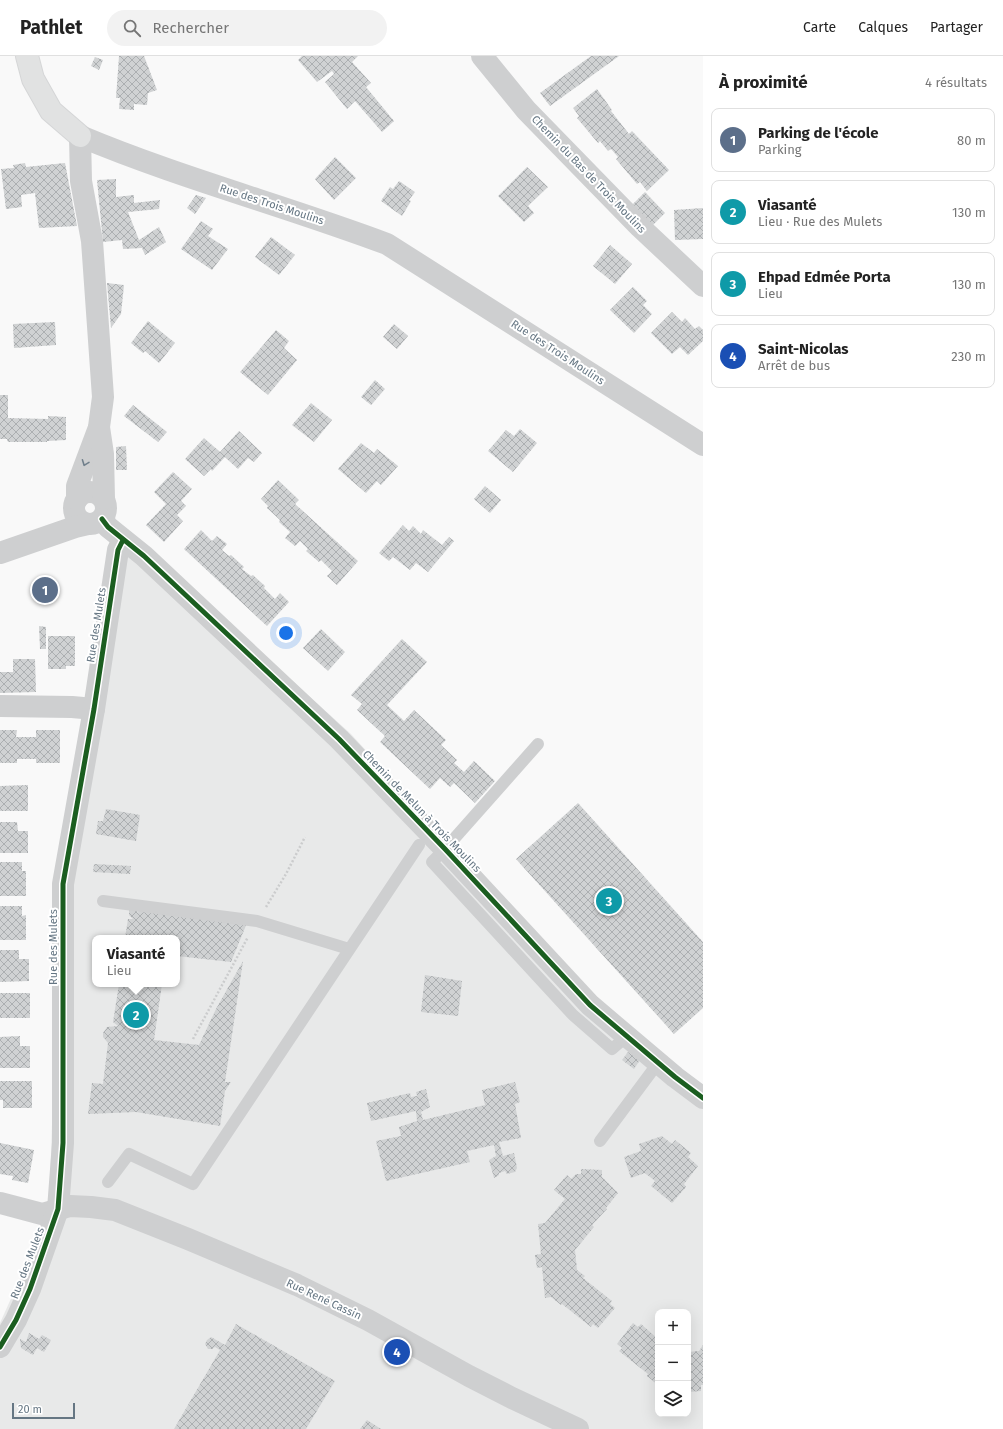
<!DOCTYPE html>
<html lang="fr">
<head>
<meta charset="utf-8">
<style>
	body { margin:0; font-family:"Fira Sans",sans-serif; background:#f2f2f2; color:#222 }
	.controls { position:absolute; right:12px; bottom:12px; display:grid; overflow:hidden; border-radius:8px; box-shadow:0 4px 16px #0002 }
	.controls button { width:36px; height:36px; display:grid; place-items:center; padding:0; border:0; border-bottom:1px solid #e0e0e0; background:#fff; color:#222; font:20px sans-serif }
	.scale { position:absolute; left:12px; bottom:10px; width:63px; box-sizing:border-box; padding-left:4px; border:2px solid #657683; border-top:0; font-size:11px; line-height:14px; white-space:nowrap; color:#657683; -webkit-text-stroke:3px #fff; paint-order:stroke }
	.you { position:absolute; left:286px; top:577px; width:14px; height:14px; margin:-10px; border:3px solid #fff; border-radius:50%; background:#1a73e8; box-shadow:0 0 0 6px #1a73e833 }
	.badge { display:grid; place-items:center; width:26px; height:26px; border-radius:50%; background:#1a73e8; color:#fff; font-size:13px; font-weight:700 }
	.pin { position:absolute; translate:-50% -50%; border:2px solid #fff; box-shadow:0 1px 4px #0006 }
	.popup { position:absolute; left:92px; top:879px; width:88px; height:52px; box-sizing:border-box; display:grid; place-content:center; border-radius:8px; background:#fff; filter:drop-shadow(0 1px 3px #0005); font-size:13px; white-space:nowrap; color:#767676 }
	.popup b { font-size:15px; color:#222 }
	.popup::after { content:''; position:absolute; left:50%; top:100%; margin-left:-8px; border:8px solid transparent; border-top-color:#fff }
	.list { margin:0; padding:0; list-style:none }
	h2 { display:flex; justify-content:space-between; align-items:center; height:52px; margin:0; padding:0 16px; font-size:17px }
	h2 small { font-size:13px; font-weight:400; color:#767676 }
	.list li { display:grid; grid-template-columns:26px 1fr auto; gap:12px; align-items:center; box-sizing:border-box; height:64px; margin:0 8px 8px; padding:0 8px; border:1px solid #e0e0e0; border-radius:8px }
	.list b { display:block; font-size:15px; white-space:nowrap }
	.list p { margin:0; font-size:13px; white-space:nowrap; color:#767676 }
	.list em { font-size:13px; font-style:normal; color:#767676 }
	.icon { flex:none; width:22px; height:22px; fill:none; stroke:currentColor; stroke-width:2; stroke-linecap:round; stroke-linejoin:round }
	.map { position:relative; flex:none; width:703px; height:1373px; overflow:hidden }
	header { display:flex; align-items:center; gap:24px; box-sizing:border-box; height:56px; padding:0 20px; background:#fff; border-bottom:1px solid #e0e0e0 }
	header strong { font-size:19px }
	nav { display:flex; gap:22px; margin-inline-start:auto; font-size:14px }
	.search { width:280px; height:36px; background:#f2f2f2; display:flex; align-items:center; gap:10px; box-sizing:border-box; padding:0 14px; border-radius:22px; color:#767676; font-size:15px }
	main { display:flex }
	aside { flex:1; background:#fff }
	.map>svg:first-child { display:block }
</style>
</head>
<body>
<header>
<strong>Pathlet</strong>
<div class="search"><svg class="icon" aria-label="search" viewBox="0 0 24 24"><circle cx="10" cy="10" r="6"/><path d="M15 15l6 6"/></svg>Rechercher</div>
<nav><a>Carte</a><a>Calques</a><a>Partager</a></nav>
</header>
<main>
<div class="map">
<svg width="703" height="1373" viewBox="0 0 703 1373">
	<defs>
		<pattern id="building-cross-hatch" width="8" height="8" patternUnits="userSpaceOnUse"><rect width="8" height="8" fill="#d0d2d3"/><path d="M0 0l8 8M0 8l8-8" fill="none" stroke="#acafb1"/></pattern>
	</defs>
	<rect width="100%" height="100%" fill="#f9f9f9"/>
	<!-- built -->
	<path fill="#e8e9e9" fill-rule="evenodd" d="M116 478 268 603 351 678 454 791 569 921 703 1037V1373H0V1267L49 1158 60 827ZM95 882H177V928H95ZM658 1256H688V1358H658Z"/>
	<!-- building -->
	<g fill="url(#building-cross-hatch)">
		<path d="M119 0H144L157 34 148 37 147 49 134 48V54L119 53 120 42H116Z"/>
		<path d="M302 0H358L352 6 371 27 366 31 394 65 382 76 355 45 347 53 325 26 334 18 332 15 317 26 298 4Z"/>
		<path d="M591 0H619L550 50 540 37Z"/>
		<path d="M95 1 103 4 99 14 91 10Z"/>
		<path d="M597 33 612 54 611 55 629 78 632 75 669 114 647 135 640 126 637 128 616 103 618 101 611 93 608 95 600 85 598 87 577 62 579 60 573 52Z"/>
		<path d="M335 101 356 122 334 144 315 123Z"/>
		<path d="M25 107 26 111 65 107 77 170 39 172 35 137 21 139 22 151 6 153 1 113 14 112 13 109Z"/>
		<path d="M527 111 548 131 528 150 534 157 524 166 498 140Z"/>
		<path d="M116 123V141L134 139V147L160 144 159 153 128 156 139 184 159 171 166 186 145 199 142 192 123 193 122 184 103 186 97 124Z"/>
		<path d="M399 125 415 136 409 144 411 145 402 160 381 145 390 131 393 133Z"/>
		<path d="M645 136 665 157 651 171 631 150Z"/>
		<path d="M196 139 206 142 195 158 187 152Z"/>
		<path d="M703 152V183L675 184 674 154Z"/>
		<path d="M201 165 213 173 208 180 228 193 212 214 181 193Z"/>
		<path d="M271 181 295 199 279 219 255 201Z"/>
		<path d="M610 189 632 208 615 228 593 210Z"/>
		<path d="M107 227 124 229 121 258 111 272Z"/>
		<path d="M633 231 647 245 643 249 652 258 634 277 610 254Z"/>
		<path d="M672 256 682 266 685 262 695 273 699 270 703 274V285L688 299 680 291 672 298 651 277Z"/>
		<path d="M148 265 175 287 159 307 145 295 143 297 131 287Z"/>
		<path d="M55 266 56 289 14 292 13 268Z"/>
		<path d="M394 268 408 280 397 293 383 281Z"/>
		<path d="M276 274 289 285 284 292 297 304 268 339 240 316Z"/>
		<path d="M375 324 385 333 371 349 361 341Z"/>
		<path d="M0 339H8V362L48 363V360L66 361V384L47 385V386H8L7 383H0Z"/>
		<path d="M311 347 332 364 314 386 292 369Z"/>
		<path d="M133 349 167 376 158 386 124 360Z"/>
		<path d="M520 373 537 387 513 416 488 395 506 374 514 380Z"/>
		<path d="M239 375 262 397 254 406 248 402 238 413 225 401 212 415 211 413 204 420 185 403 204 382 220 396Z"/>
		<path d="M361 387 374 397 377 393 398 410 381 429 377 425 366 437 338 413Z"/>
		<path d="M126 390 127 414H116V391Z"/>
		<path d="M173 416 192 433 181 445 186 450 177 459 183 465 164 486 146 469 166 448 154 436Z"/>
		<path d="M278 424 299 444 295 448 358 505 337 529 327 520 332 515 321 504 319 506 306 495 308 493 300 485 295 490 285 482 290 476 279 466 280 464 267 452 268 450 261 443Z"/>
		<path d="M485 430 501 444 490 457 474 443Z"/>
		<path d="M403 469 409 475 413 470 421 478 423 474 442 489 449 481 454 485 428 516 416 507 410 514 393 501 389 505 379 497Z"/>
		<path d="M201 474 212 485 217 480 227 488 222 494 229 500 231 499 244 511 242 513 251 520 253 519 265 530 264 532 275 543 280 537 289 546 267 570 184 493Z"/>
		<path d="M39 570 46 571V593H40Z"/>
		<path d="M321 573 345 596 328 615 303 592Z"/>
		<path d="M48 580H75V610H66V613H48Z"/>
		<path d="M402 583 427 606 387 649 404 665 414 654 446 684 441 689 457 704 454 707 464 716 474 705 495 725 475 747 454 727 450 731 440 722 430 733 380 686 385 680 357 654 362 648 351 639Z"/>
		<path d="M13 603H35L36 636 0 637V616H13Z"/>
		<path d="M0 674H17L16 681H36V674H60V707H36V703H17V707H0Z"/>
		<path d="M28 729V755H0V730Z"/>
		<path d="M578 747 703 886V952L674 978 516 803Z"/>
		<path d="M106 753 140 759 136 785 96 778 98 765H103Z"/>
		<path d="M0 766H17L18 775H28V797H0Z"/>
		<path d="M0 806H22V815H26V840H0Z"/>
		<path d="M94 808 131 810 130 818 93 816Z"/>
		<path d="M0 850H22V860L26 859V884H0Z"/>
		<path d="M136 853 138 857 139 853 247 867 231 906 177 900V882H125L128 863H133L129 859V855L130 854Z"/>
		<path d="M0 894H19V903H29V925L0 926Z"/>
		<path d="M243 905 225 1026H231L225 1035 220 1070 136 1056 88 1058 92 1027 103 1028 108 987 103 981V977L107 971 118 970 113 966 119 928H162L154 984 199 989 216 953Z"/>
		<path d="M425 919 462 925 458 960 421 956Z"/>
		<rect x="0" y="937" width="30" height="25"/>
		<path d="M20 980V990H30V1012H0V981Z"/>
		<path d="M628 996 640 1004 634 1013 622 1004Z"/>
		<path d="M0 1025H32V1052H3V1044H0Z"/>
		<path d="M515 1026 520 1046 515 1048 521 1082 499 1086 503 1100 514 1097 517 1112 515 1116 507 1118 505 1115 499 1117V1119L494 1122 489 1104 496 1100 494 1089 467 1095 470 1106 386 1125 376 1085 401 1080 399 1071 417 1065 416 1055 371 1065 367 1047 410 1037 411 1041 417 1040 416 1036 426 1033 430 1051 421 1056 423 1064 485 1049 482 1034Z"/>
		<path d="M662 1080 672 1088 675 1084 691 1097 688 1101 698 1110 684 1128 686 1131 672 1147 651 1130 655 1125 645 1117 631 1122 624 1101 641 1095 639 1088Z"/>
		<path d="M0 1087 34 1094 28 1127 12 1124 13 1120 0 1118Z"/>
		<path d="M581 1113 602 1114V1121L618 1137 606 1152 607 1153 592 1169 594 1171 575 1194 577 1214 585 1220 583 1222 612 1245 610 1248 615 1252 598 1272 593 1268 591 1271 562 1248 561 1249 551 1241 545 1242 542 1211 537 1212 535 1199 541 1198 538 1168 545 1167 565 1143 554 1134 567 1119 571 1123 576 1118H581Z"/>
		<path d="M633 1267 638 1271 641 1268 658 1283V1331L657 1328 647 1320 648 1318 619 1295 622 1292 617 1288Z"/>
		<path d="M236 1268 335 1325 306 1373H174L220 1294 215 1291 212 1293H208L205 1288 207 1284 211 1281 225 1289Z"/>
		<path d="M29 1277 39 1283 42 1279 51 1284 44 1296 37 1292 33 1299 21 1292 20 1283 26 1286Z"/>
		<path d="M703 1289V1329H701V1335L688 1336V1296L699 1295Z"/>
		<path d="M367 1364 381 1373H360Z"/>
	</g>
	<g fill="none" stroke-linecap="round" stroke-linejoin="round">
		<!-- secondary casing -->
		<g stroke="#d5d6d7" stroke-width="24">
			<path id="secondary" d="M27 0 33 23 51 55 80 80"/>
		</g>
		<!-- path -->
		<g stroke="#cbcccd" stroke-width="2.5" stroke-dasharray="2 2" stroke-linecap="butt">
			<path d="M266 851 286 818 305 781"/>
			<path d="M193 983 248 881"/>
		</g>
		<!-- lane -->
		<g stroke="#cecfd0" stroke-width="12">
			<path d="M538 688 445 793 432 806 573 959 612 993 627 980"/>
			<path d="M103 845 257 865 349 893"/>
			<path d="M600 1085 658 1007"/>
			<path d="M108 1126 129 1098 193 1128 419 789"/>
		</g>
		<!-- street -->
		<g stroke="#cecfd0" stroke-width="22">
			<path d="M482 0 526 54 640 171 703 230"/>
			<circle cx="90" cy="452" r="16"/>
			<path d="M77 443V430L98 374"/>
			<path d="M104 443 103 398 99 371 103 341 92 185 81 125 80 80C180 122 286 150 387 188L703 389"/>
			<path d="M102 463 108 471 144 500 339 683 445 793 590 949 675 1021 703 1042"/>
			<path d="M0 497 75 471 88 468"/>
			<path d="M0 650 72 651 94 653"/>
			<path d="M0 1147 42 1158 70 1150 91 1151 115 1154 188 1183 297 1229 368 1264 469 1320 512 1342 578 1373"/>
			<path d="M0 1291 16 1264 30 1233 58 1153 63 1087V828L94 653 118 494 123 484"/>
		</g>
		<!-- secondary -->
		<use href="#secondary" stroke="#e1e2e2" stroke-width="22"/>
		<!-- cycleway casing -->
		<g stroke="#fff" stroke-width="8">
			<g id="cycleway">
				<path d="M102 463 108 471 144 500 339 683 445 793 590 949 675 1021 703 1042"/>
				<path d="M0 1291 16 1264 30 1233 58 1153 63 1087V828L94 653 118 494 123 484"/>
			</g>
		</g>
		<!-- cycleway -->
		<use href="#cycleway" stroke="#1b5e20" stroke-width="5"/>
	</g>
	<!-- one-way arrows -->
	<defs><path id="oneway-chevron" d="M-2-3.5L2.5 0L-2 3.5" fill="none" stroke-width="1.6" stroke-linecap="round" stroke-linejoin="round"/></defs>
	<use stroke="#707f8b" href="#oneway-chevron" transform="translate(85 407) rotate(111)"/>
	<g text-anchor="middle" stroke-width="4" stroke-linejoin="round" paint-order="stroke">
		<!-- street labels -->
		<g font-size="11" fill="#657683" stroke="#fff">
			<text transform="translate(589 118) rotate(46)" y="4">Chemin du Bas de Trois Moulins</text>
			<text transform="translate(272 148) rotate(18)" y="4">Rue des Trois Moulins</text>
			<text transform="translate(558 296) rotate(33)" y="4">Rue des Trois Moulins</text>
			<text transform="translate(96 569) rotate(-81)" y="4">Rue des Mulets</text>
			<text transform="translate(422 755) rotate(46)" y="4">Chemin de Melun à Trois Moulins</text>
			<text transform="translate(53 891) rotate(-90)" y="4">Rue des Mulets</text>
			<text transform="translate(27 1207) rotate(-69)" y="4">Rue des Mulets</text>
			<text transform="translate(324 1243) rotate(25)" y="4">Rue René Cassin</text>
		</g>
	</g>
</svg>
<div class="controls">
<button>+</button>
<button>−</button>
<button><svg class="icon" aria-label="layers" viewBox="0 0 24 24"><path d="M12 4l9 5-9 5-9-5zM3 14l9 5 9-5"/></svg></button>
</div>
<div class="scale">20 m</div>
<div class="you"></div>
<div class="pin badge" style="left:45px;top:534px;background:#5c6f8a">1</div>
<div class="pin badge" style="left:136px;top:959px;background:#0f9aa8">2</div>
<div class="popup"><b>Viasanté</b>Lieu</div>
<div class="pin badge" style="left:609px;top:845px;background:#0f9aa8">3</div>
<div class="pin badge" style="left:397px;top:1296px;background:#1a4fb4">4</div>
</div>
<aside>
<h2>À proximité<small>4 résultats</small></h2>
<ul class="list">
<li><span class="badge" style="background:#5c6f8a">1</span><div><b>Parking de l'école</b><p>Parking</p></div><em>80 m</em></li>
<li><span class="badge" style="background:#0f9aa8">2</span><div><b>Viasanté</b><p>Lieu · Rue des Mulets</p></div><em>130 m</em></li>
<li><span class="badge" style="background:#0f9aa8">3</span><div><b>Ehpad Edmée Porta</b><p>Lieu</p></div><em>130 m</em></li>
<li><span class="badge" style="background:#1a4fb4">4</span><div><b>Saint-Nicolas</b><p>Arrêt de bus</p></div><em>230 m</em></li>
</ul>
</aside>
</main>
</body>
</html>
